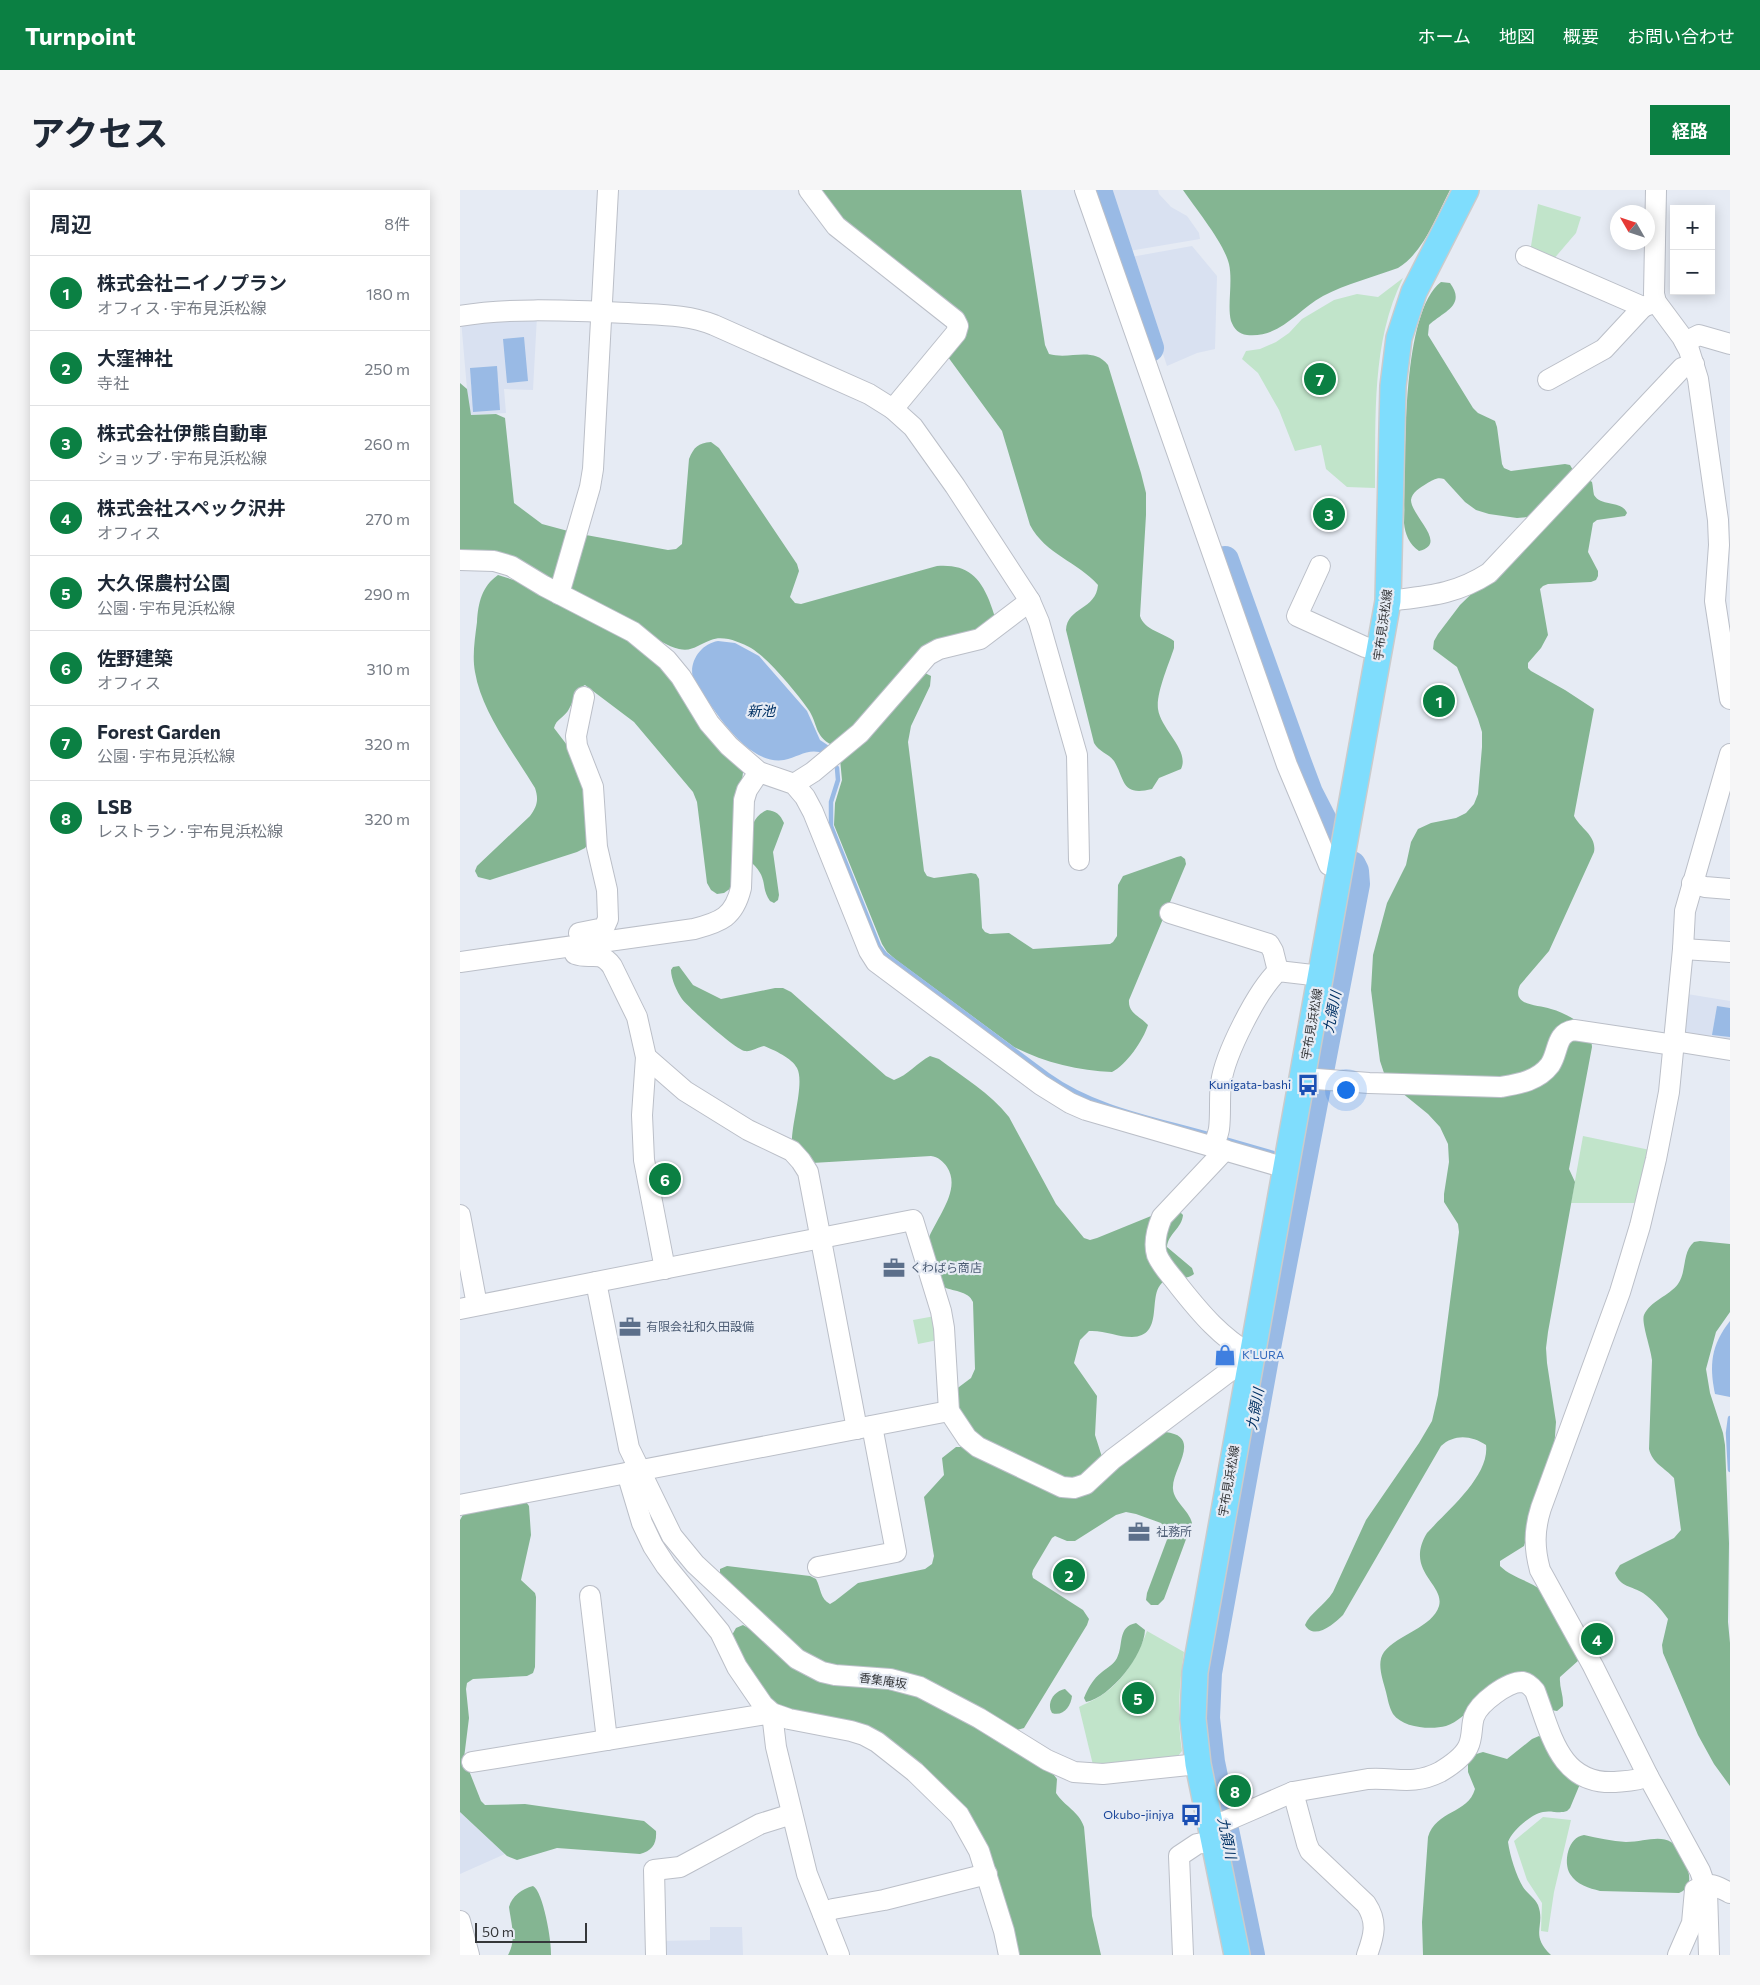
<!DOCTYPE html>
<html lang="ja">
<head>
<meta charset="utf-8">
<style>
	body { margin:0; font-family:Commissioner,"Noto Sans JP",sans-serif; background:#f6f6f7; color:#1f2937 }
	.controls { position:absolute; right:15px; top:15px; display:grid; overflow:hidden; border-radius:0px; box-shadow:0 2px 12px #0003 }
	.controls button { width:45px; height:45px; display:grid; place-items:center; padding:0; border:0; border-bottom:1px solid #e0e1e3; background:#fff; color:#1f2937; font:25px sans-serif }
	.compass { position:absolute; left:1150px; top:15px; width:45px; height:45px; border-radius:50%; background:#fff; box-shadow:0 2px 12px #0003; rotate:309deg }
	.scale { position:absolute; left:15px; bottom:12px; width:112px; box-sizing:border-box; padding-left:5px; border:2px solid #35373a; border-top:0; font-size:14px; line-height:18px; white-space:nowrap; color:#35373a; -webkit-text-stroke:4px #e6ebf4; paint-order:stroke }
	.you { position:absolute; left:885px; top:899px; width:18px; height:18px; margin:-12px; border:4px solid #fff; border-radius:50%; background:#1a73e8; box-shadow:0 0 0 8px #1a73e833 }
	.badge { display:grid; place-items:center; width:32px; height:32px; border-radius:50%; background:#0b8043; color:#fff; font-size:16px; font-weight:700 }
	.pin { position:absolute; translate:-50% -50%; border:2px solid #fff; box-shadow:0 1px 5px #0006 }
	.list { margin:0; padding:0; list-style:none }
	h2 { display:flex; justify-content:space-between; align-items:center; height:65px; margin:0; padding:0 20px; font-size:21px }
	h2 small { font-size:16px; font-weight:400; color:#747a83 }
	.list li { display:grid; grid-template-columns:32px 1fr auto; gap:15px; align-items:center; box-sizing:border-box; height:75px; padding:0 20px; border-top:1px solid #e0e1e3 }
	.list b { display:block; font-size:19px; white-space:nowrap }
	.list p { margin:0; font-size:16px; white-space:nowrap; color:#747a83 }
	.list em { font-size:16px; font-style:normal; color:#747a83 }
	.map { position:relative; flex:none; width:1270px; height:1765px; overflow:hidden; border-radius:0px }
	header { display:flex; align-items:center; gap:30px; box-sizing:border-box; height:70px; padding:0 25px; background:#0b8043; color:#fff }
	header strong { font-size:24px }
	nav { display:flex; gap:28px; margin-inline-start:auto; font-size:18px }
	.intro { display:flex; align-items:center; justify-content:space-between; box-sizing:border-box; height:120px; padding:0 30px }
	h1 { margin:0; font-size:35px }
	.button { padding:12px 22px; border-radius:0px; background:#0b8043; color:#fff; font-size:18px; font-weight:700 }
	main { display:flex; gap:30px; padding:0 30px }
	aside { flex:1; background:#fff; border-radius:0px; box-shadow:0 2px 12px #0003 }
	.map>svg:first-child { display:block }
</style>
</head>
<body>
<header>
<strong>Turnpoint</strong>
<nav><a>ホーム</a><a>地図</a><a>概要</a><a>お問い合わせ</a></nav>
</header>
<div class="intro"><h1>アクセス</h1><a class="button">経路</a></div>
<main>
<aside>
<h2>周辺<small>8件</small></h2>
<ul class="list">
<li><span class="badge">1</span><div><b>株式会社ニイノプラン</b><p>オフィス · 宇布見浜松線</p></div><em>180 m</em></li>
<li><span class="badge">2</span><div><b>大窪神社</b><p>寺社</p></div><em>250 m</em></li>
<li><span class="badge">3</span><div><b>株式会社伊熊自動車</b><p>ショップ · 宇布見浜松線</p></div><em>260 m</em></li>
<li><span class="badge">4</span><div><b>株式会社スペック沢井</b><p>オフィス</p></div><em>270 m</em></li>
<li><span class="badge">5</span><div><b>大久保農村公園</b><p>公園 · 宇布見浜松線</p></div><em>290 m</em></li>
<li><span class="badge">6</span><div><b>佐野建築</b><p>オフィス</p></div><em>310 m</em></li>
<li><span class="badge">7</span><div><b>Forest Garden</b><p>公園 · 宇布見浜松線</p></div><em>320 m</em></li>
<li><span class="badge">8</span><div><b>LSB</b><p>レストラン · 宇布見浜松線</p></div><em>320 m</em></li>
</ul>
</aside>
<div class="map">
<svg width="1270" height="1765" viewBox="0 0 1270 1765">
	<rect width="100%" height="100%" fill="#e6ebf4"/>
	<!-- built -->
	<g fill="#d9e1f1">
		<path d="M649 0H698L699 4 711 17 727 26 739 43 740 49 669 61Z"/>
		<path d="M732 56 757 86 755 159 737 163 707 176 671 67Z"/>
		<path d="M77 126 73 200 44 199 46 223 11 225 9 222 1 130Z"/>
		<path d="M1227 804 1270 811V854L1223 847Z"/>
		<path d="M0 1622 45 1664 0 1684Z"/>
		<path d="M250 1737H282L283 1765H201V1751L250 1750Z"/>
	</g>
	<!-- green -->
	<g fill="#c1e4ca">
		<path d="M1078 14 1121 27 1116 43 1092 71 1070 62Z"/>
		<path d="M943 88C911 152 916 228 915 298L887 297 866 279 861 255 835 261 819 220 798 183 782 169 786 161 800 159 816 152 829 143 842 129 874 110 897 104 918 107Z"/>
		<path d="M1123 946 1190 960 1177 1013H1111Z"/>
		<path d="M475 1126 478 1150 458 1154 453 1130Z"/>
		<path d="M687 1441 724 1462C719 1495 717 1529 722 1561L718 1566 633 1575 619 1517C629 1512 641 1507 650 1499 668 1484 679 1462 687 1441Z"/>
		<path d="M1083 1627 1111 1630 1094 1702 1088 1742 1081 1741 1082 1713 1067 1690 1054 1651Z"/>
	</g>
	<!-- forest -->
	<g fill="#84b592">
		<path d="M356 0H561L585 155 589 164C610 170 633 156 648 175L681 283 686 303V325L680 426C684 440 704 443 714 451V458C709 474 696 503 698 519 701 540 730 560 721 579L699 588 692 599C661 607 665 589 654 571 648 563 639 562 634 553L606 440C607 417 636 420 638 395 618 372 585 364 570 335L542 241 488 167 501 146 389 40Z"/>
		<path d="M723 0H990C976 27 964 62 938 78 913 87 886 94 863 106 837 120 821 148 787 145 779 144 774 139 771 131 767 116 773 92 769 74 764 53 736 19 723 0Z"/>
		<path d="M981 92 990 93C1007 116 982 122 969 135L968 145 1013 218 1018 223 1035 231 1037 237 1042 274 1044 278 1051 281 1105 274 1110 275 1113 280 1078 320 1068 327 1057 328 1029 324 1016 320 1005 312 984 289C977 287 973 290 966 294 960 298 952 302 951 310 951 326 989 354 959 361 949 354 945 344 944 333 946 281 939 124 981 92Z"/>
		<path d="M0 193 7 199 11 225 36 224 45 228 54 313 82 334 108 341 98 388 91 391 73 377 54 367 0 361Z"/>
		<path d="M251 252 259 258 337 374 339 381 330 407 335 413 341 414 477 376C505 374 519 385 529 410 531 416 534 422 535 429L530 437 477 454 409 525 372 555C354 546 358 533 348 519 335 501 309 469 291 458 280 452 263 445 251 450 239 454 233 462 219 459 196 453 178 433 157 422 142 414 123 409 110 399L126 345 208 360 216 359 222 354 229 269C234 257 238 253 251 252Z"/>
		<path d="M1129 290 1132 292C1133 296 1133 301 1134 305 1141 317 1162 310 1167 323L1165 326 1137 330 1133 333 1128 362 1138 381V386L1136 390 1131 392 1088 394 1083 396 1080 399 1088 445 1081 458 1068 473V478L1071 481 1105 500 1134 519 1114 626C1121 639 1137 646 1134 662L1089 761 1060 795C1057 802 1057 808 1064 812 1072 816 1083 816 1091 819 1109 824 1132 837 1132 857L1109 979 1115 992 1088 1142 1086 1158 1087 1173 1096 1232 1094 1260 1064 1356 1040 1371V1376C1052 1388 1069 1390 1082 1401L1119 1470 1100 1487C1099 1497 1104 1506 1103 1516L1097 1521 1091 1520 1073 1490C1054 1499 1034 1508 1015 1517 1005 1523 998 1532 986 1536 971 1540 943 1538 933 1524 929 1517 928 1510 926 1502 923 1490 916 1473 924 1462 937 1445 973 1437 979 1416 985 1394 944 1381 967 1343 987 1321 1030 1286 1026 1255 1011 1245 994 1244 981 1256L883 1425C874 1434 854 1451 845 1435 849 1424 865 1415 873 1402L906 1330 959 1253 972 1231 978 1205 999 1042 998 1034 984 1012V1004L989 972 988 954 980 937 968 924 936 898 925 886 920 871 911 800 913 765 927 713 946 675 951 652 958 639 971 633 996 628 1006 623 1014 614 1018 604 1022 557V542L1018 529 997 477 973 459 974 451 978 444 1000 415Z"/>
		<path d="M38 385 63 393 168 449 200 476 283 582 271 698 264 703 257 704 251 700 247 693 237 612 233 602 174 532 125 495C115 499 114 511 109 519 105 527 96 529 94 538L110 559 124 586 130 651 125 658 117 662 30 690 18 687 15 681 17 676 70 626C77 616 79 610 75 598 54 563 22 523 15 482 12 466 15 448 17 432 18 413 22 396 38 385Z"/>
		<path d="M463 482 471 486 470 496 451 536 448 552 464 681 467 686 474 688 511 683 516 684 519 689 522 738 525 742 530 744 549 743 573 759 650 754 653 752 657 746 658 695 663 686 717 667 721 666 725 669 726 674 669 810C668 824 680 826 688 835 683 851 666 875 652 882 619 881 583 872 554 857L435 769 427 762 422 754 374 635 375 613 382 590 380 569Z"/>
		<path d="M307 620C316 621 320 624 324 633L313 662 319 705 318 710 314 713 310 711C300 697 309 689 292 673 291 653 285 630 307 620Z"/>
		<path d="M219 776 233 795 261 809 315 798H323L331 802 426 886 434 890C448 885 457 873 470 866L479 869C503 887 530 903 549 927L596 1014 624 1048 630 1050 637 1048 696 1024 719 1021 723 1025C722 1038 708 1044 707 1057L732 1078 734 1084C725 1092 710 1084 701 1094 688 1108 704 1146 672 1147 658 1147 644 1140 629 1141L620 1150 614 1173 637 1206 635 1245 642 1267 622 1287 604 1290 522 1251 500 1226 495 1200 511 1188 515 1179 513 1112C508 1100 492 1102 482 1096L468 1050C476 1028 502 1000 487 977 483 971 478 967 471 966L352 973 332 953C331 934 345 893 337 878 332 868 314 860 304 856 298 857 291 862 285 861 276 860 229 818 222 809 217 802 211 789 211 780L213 777Z"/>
		<path d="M1240 1051 1270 1054V1122L1256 1142 1246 1179 1250 1203 1263 1243 1265 1255 1269 1353 1268 1432 1270 1453V1596L1254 1574 1238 1545 1203 1463 1202 1455 1208 1429C1201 1419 1192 1409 1183 1403 1172 1396 1160 1397 1155 1383L1160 1375 1214 1348 1221 1340 1214 1288C1205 1278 1192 1273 1189 1259L1192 1170C1191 1159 1181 1132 1184 1125 1190 1111 1209 1106 1218 1094 1227 1081 1222 1062 1234 1052Z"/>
		<path d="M705 1242C744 1246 711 1280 713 1299 714 1312 729 1320 732 1333L704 1409 698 1415H691L686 1410 687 1403 708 1347 709 1342 701 1333 676 1324 666 1322 656 1325 615 1351H607L595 1346 592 1348 573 1380 572 1384 573 1388 623 1420 629 1429 627 1435 564 1538 557 1540 364 1473 343 1462 260 1383V1379L267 1376 350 1386 356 1389C361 1398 360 1409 370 1414L375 1411 398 1393 465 1379 472 1374 474 1366 464 1307 484 1285 482 1268 496 1257H504L600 1305Z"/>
		<path d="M64 1309 69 1316 71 1345 61 1390 75 1403 76 1407 75 1477 73 1483 67 1486 13 1489 7 1493 6 1499 9 1528 4 1568 21 1611 25 1615 65 1614 184 1631 196 1641C197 1654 192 1661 180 1664L97 1658 57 1670 47 1666 0 1622V1330L5 1321Z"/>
		<path d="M676 1433 685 1440C684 1465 651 1507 626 1512L624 1508C628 1498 633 1489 642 1482 648 1477 653 1475 657 1468 664 1454 657 1437 676 1433Z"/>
		<path d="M283 1435 290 1439 332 1477 345 1485 359 1491 429 1498 457 1506 515 1536 594 1585 597 1589 596 1603C604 1616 619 1621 624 1637L632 1726 641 1765H557L552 1739 460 1576 316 1516 283 1473 272 1445 276 1438Z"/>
		<path d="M605 1499 612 1506C611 1516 603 1527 592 1523 586 1513 594 1501 605 1499Z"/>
		<path d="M1079 1546 1085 1549 1120 1594 1110 1618 1107 1621C1099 1624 1091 1620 1083 1622 1071 1624 1052 1641 1048 1652 1050 1666 1056 1685 1063 1697 1067 1703 1075 1708 1078 1715 1086 1736 1069 1744 1091 1765H963L962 1732 968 1647C976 1620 1008 1624 1015 1599L1008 1582V1574L1013 1565 1023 1562 1047 1569 1072 1549Z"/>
		<path d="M1124 1645C1137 1648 1152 1651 1166 1652 1190 1652 1209 1639 1223 1666 1225 1672 1228 1678 1229 1685 1230 1694 1228 1699 1219 1703L1140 1701C1129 1698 1117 1695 1110 1684 1103 1672 1108 1647 1124 1645Z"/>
		<path d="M73 1696C83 1701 92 1752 91 1765H48C57 1750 51 1733 49 1717 52 1706 62 1699 73 1696Z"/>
	</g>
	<!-- water -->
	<g fill="#99bae5">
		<path d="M64 147 68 191 47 193 43 149Z"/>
		<path d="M37 176 40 220 13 222 10 178Z"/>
		<path d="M258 451 275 453 299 466 347 521 360 550 372 558 365 564C349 557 339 567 324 570 287 576 254 519 235 493 226 476 239 454 258 451Z"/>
		<path d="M1257 816 1270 818V847L1252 845Z"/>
		<path d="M1270 1131V1207L1255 1204C1249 1175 1251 1155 1270 1131Z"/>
	</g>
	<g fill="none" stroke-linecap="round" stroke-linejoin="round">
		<!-- stream -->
		<g stroke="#99bae5" stroke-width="4.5">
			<path d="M377 578 378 590 371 612V636L419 756 425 764 588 885C635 919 696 929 751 945"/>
			<path d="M761 948 813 963"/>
			<path d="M841 966 843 967"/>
			<path d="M1270 1228 1268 1243 1270 1280"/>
		</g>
		<!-- river -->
		<g stroke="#99bae5" stroke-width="28">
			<path d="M638 0 690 158"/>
			<path d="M765 370 837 571 849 603 870 644"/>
			<path d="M791 1765 751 1572 746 1528 748 1483 805 1168 896 694 895 681 892 675"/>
		</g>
		<!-- minor casing -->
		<g stroke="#bbbfc8" stroke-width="22">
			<g id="minor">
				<path d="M349 0 376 36 495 130 498 136 496 143 433 219"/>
				<path d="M625 0 827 575 869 675 881 677"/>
				<path d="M1196 0 1194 104 1196 112 1222 147 1229 160 1238 189 1258 330 1259 355 1255 411 1270 509"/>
				<path d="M1066 66 1183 117 1196 112"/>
				<path d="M0 126C51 117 115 121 168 123 197 125 227 124 254 135L409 204 433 219 453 237 495 296 570 411 579 432 617 565 619 670"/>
				<path d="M1225 152 1239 145 1270 154"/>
				<path d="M1088 190 1144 159 1183 117"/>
				<path d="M0 370 34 371 51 376 84 396 173 442 207 470 221 487 249 533 269 556 299 582 334 594 345 607 353 622 409 761 416 772 581 895 610 913 626 920 826 978"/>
				<path d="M860 376 837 426 905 457 920 460"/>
				<path d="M99 404 130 297 133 279 148 0"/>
				<path d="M928 411C967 406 995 405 1029 383L1222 178 1234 174"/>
				<path d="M334 594 353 582 400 543 468 465 479 459 520 449 570 411"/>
				<path d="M1232 693 1245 697 1270 699"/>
				<path d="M710 723 809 754 813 761 818 781"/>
				<path d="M119 743 144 738 148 729 147 700 137 657 133 597 117 556 116 546 124 507"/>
				<path d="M1223 759 1270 762"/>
				<path d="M115 764C132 770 139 759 152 776L177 827 186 867 182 925 184 970 205 1079"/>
				<path d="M0 772 234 739C261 732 274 727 281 698L284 610 287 600 299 582"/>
				<path d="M1214 851 1270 860"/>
				<path d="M186 867 225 901 288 940 332 961 341 971 348 982 397 1239"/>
				<path d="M843 888 909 893 1041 897C1058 894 1078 891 1090 875 1099 862 1095 843 1114 840L1214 855"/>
				<path d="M754 957C755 951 758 945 759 939 761 924 759 908 761 893 765 864 797 801 818 781L861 786"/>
				<path d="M0 1025 17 1115"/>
				<path d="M136 1092 453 1030 481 1121 484 1138 489 1221 507 1248 518 1257 602 1297 614 1298 626 1294 653 1269 791 1165C760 1146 742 1125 719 1096 712 1086 702 1077 697 1065 693 1052 697 1039 702 1027L765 960"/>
				<path d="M0 1119 136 1092 169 1258 212 1346 235 1374 337 1469 362 1482 375 1485 430 1489 460 1497 519 1528 587 1570 614 1582 643 1584 738 1574"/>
				<path d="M167 1283 182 1333 193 1356 206 1376 260 1442 277 1477 303 1515 312 1523 329 1529 391 1541 404 1545 417 1552 455 1582 499 1625 519 1661 544 1741 549 1765"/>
				<path d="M0 1315 489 1221"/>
				<path d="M358 1377 436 1362 412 1236"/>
				<path d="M130 1406 147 1550"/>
				<path d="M12 1572 312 1523 316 1557 347 1684 379 1765"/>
				<path d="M833 1602 847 1654 850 1661 906 1714C918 1732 914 1746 907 1765"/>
				<path d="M750 1635 766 1631 833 1602 908 1589C935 1587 952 1596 980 1582 990 1576 1003 1567 1008 1557 1013 1547 1011 1536 1014 1527 1019 1513 1048 1491 1063 1492 1068 1493 1071 1496 1075 1501 1091 1543 1099 1595 1155 1592 1166 1591 1178 1591 1188 1586"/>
				<path d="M363 1724 373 1719 424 1710 527 1684"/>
				<path d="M0 1731 9 1765"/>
				<path d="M196 1765 194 1680 220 1677 300 1634 332 1624"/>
				<path d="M723 1765 719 1666 737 1654 754 1651"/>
				<path d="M1218 1765 1232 1733 1235 1700C1251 1691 1254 1695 1270 1703"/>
				<path d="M1249 1765 1247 1701 1240 1681 1188 1586 1133 1476 1080 1380C1074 1358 1074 1340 1081 1318L1160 1102 1180 1036 1196 969 1209 902 1223 759 1225 721 1270 564"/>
			</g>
		</g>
		<!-- major casing -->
		<g stroke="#cacbcc" stroke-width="28">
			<path id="major" d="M777 1765 738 1574 733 1529 735 1482 928 411 933 196 939 148 954 102 1006 0"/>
		</g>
		<!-- minor -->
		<use href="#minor" stroke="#fff" stroke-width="20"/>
		<!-- major -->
		<use href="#major" stroke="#7fddfd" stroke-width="25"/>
	</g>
	<!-- icons -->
	<defs>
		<g id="bus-bare" transform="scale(1.725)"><path d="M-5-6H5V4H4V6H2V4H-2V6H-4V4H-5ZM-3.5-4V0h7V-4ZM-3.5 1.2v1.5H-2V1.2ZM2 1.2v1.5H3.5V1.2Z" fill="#1a4fb4" stroke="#e6ebf4" stroke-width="2.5" paint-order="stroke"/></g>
		<g id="office-bare" transform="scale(1.725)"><path d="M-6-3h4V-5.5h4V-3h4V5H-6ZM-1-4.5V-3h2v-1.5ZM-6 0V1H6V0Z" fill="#5c6f8a" stroke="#e6ebf4" stroke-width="2.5" paint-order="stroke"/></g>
		<g id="shop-bare" transform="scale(1.725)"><path d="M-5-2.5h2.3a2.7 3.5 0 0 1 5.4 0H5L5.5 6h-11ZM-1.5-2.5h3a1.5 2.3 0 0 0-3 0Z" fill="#3f7fe0" stroke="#e6ebf4" stroke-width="2.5" paint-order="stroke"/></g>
	</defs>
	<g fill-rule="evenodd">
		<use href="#bus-bare" x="848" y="895"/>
		<use href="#office-bare" x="434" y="1078"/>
		<use href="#office-bare" x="170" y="1137"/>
		<use href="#shop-bare" x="765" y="1165"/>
		<use href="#office-bare" x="679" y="1342"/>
		<use href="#bus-bare" x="731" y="1625"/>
	</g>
	<g text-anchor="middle" stroke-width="4.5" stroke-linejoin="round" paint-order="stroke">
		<!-- street labels -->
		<g font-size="12" fill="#35373a" stroke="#e6ebf4">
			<text transform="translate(923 435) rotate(-82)" y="4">宇布見浜松線</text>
			<text transform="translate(852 834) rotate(-80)" y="4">宇布見浜松線</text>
			<text transform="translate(769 1291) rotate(-80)" y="4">宇布見浜松線</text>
			<text transform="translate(423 1491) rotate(8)" y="4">香集庵坂</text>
		</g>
		<!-- transit labels -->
		<g font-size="12" fill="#164399" stroke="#e6ebf4" text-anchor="end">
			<text x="831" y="899">Kunigata-bashi</text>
			<text x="714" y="1629">Okubo-jinjya</text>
		</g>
		<!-- service labels -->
		<g font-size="12" fill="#4e5e75" stroke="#e6ebf4" text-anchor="start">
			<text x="450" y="1082">くわばら商店</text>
			<text x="186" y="1141">有限会社和久田設備</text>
			<text x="696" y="1346">社務所</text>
		</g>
		<!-- shop labels -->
		<g font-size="12" fill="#366cbe" stroke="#e6ebf4" text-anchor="start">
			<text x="782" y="1169">K'LURA</text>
		</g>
		<!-- water labels -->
		<g font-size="14" font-style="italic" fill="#013164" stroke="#e6ebf4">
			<text x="301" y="526">新池</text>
			<text transform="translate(872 822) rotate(-79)" y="5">九領川</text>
			<text transform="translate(795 1219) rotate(-80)" y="5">九領川</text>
			<text transform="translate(767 1648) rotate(78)" y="5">九領川</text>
		</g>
	</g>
</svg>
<div class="controls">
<button>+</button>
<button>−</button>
</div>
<svg class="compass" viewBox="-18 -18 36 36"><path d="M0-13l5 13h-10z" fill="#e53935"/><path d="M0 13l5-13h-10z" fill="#747a83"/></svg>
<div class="scale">50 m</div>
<div class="you"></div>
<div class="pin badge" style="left:979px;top:511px">1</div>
<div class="pin badge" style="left:609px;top:1385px">2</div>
<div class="pin badge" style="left:869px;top:324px">3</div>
<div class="pin badge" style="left:1137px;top:1449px">4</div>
<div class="pin badge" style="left:678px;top:1508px">5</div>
<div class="pin badge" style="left:205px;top:989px">6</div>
<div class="pin badge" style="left:860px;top:189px">7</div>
<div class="pin badge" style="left:775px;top:1601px">8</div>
</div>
</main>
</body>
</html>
